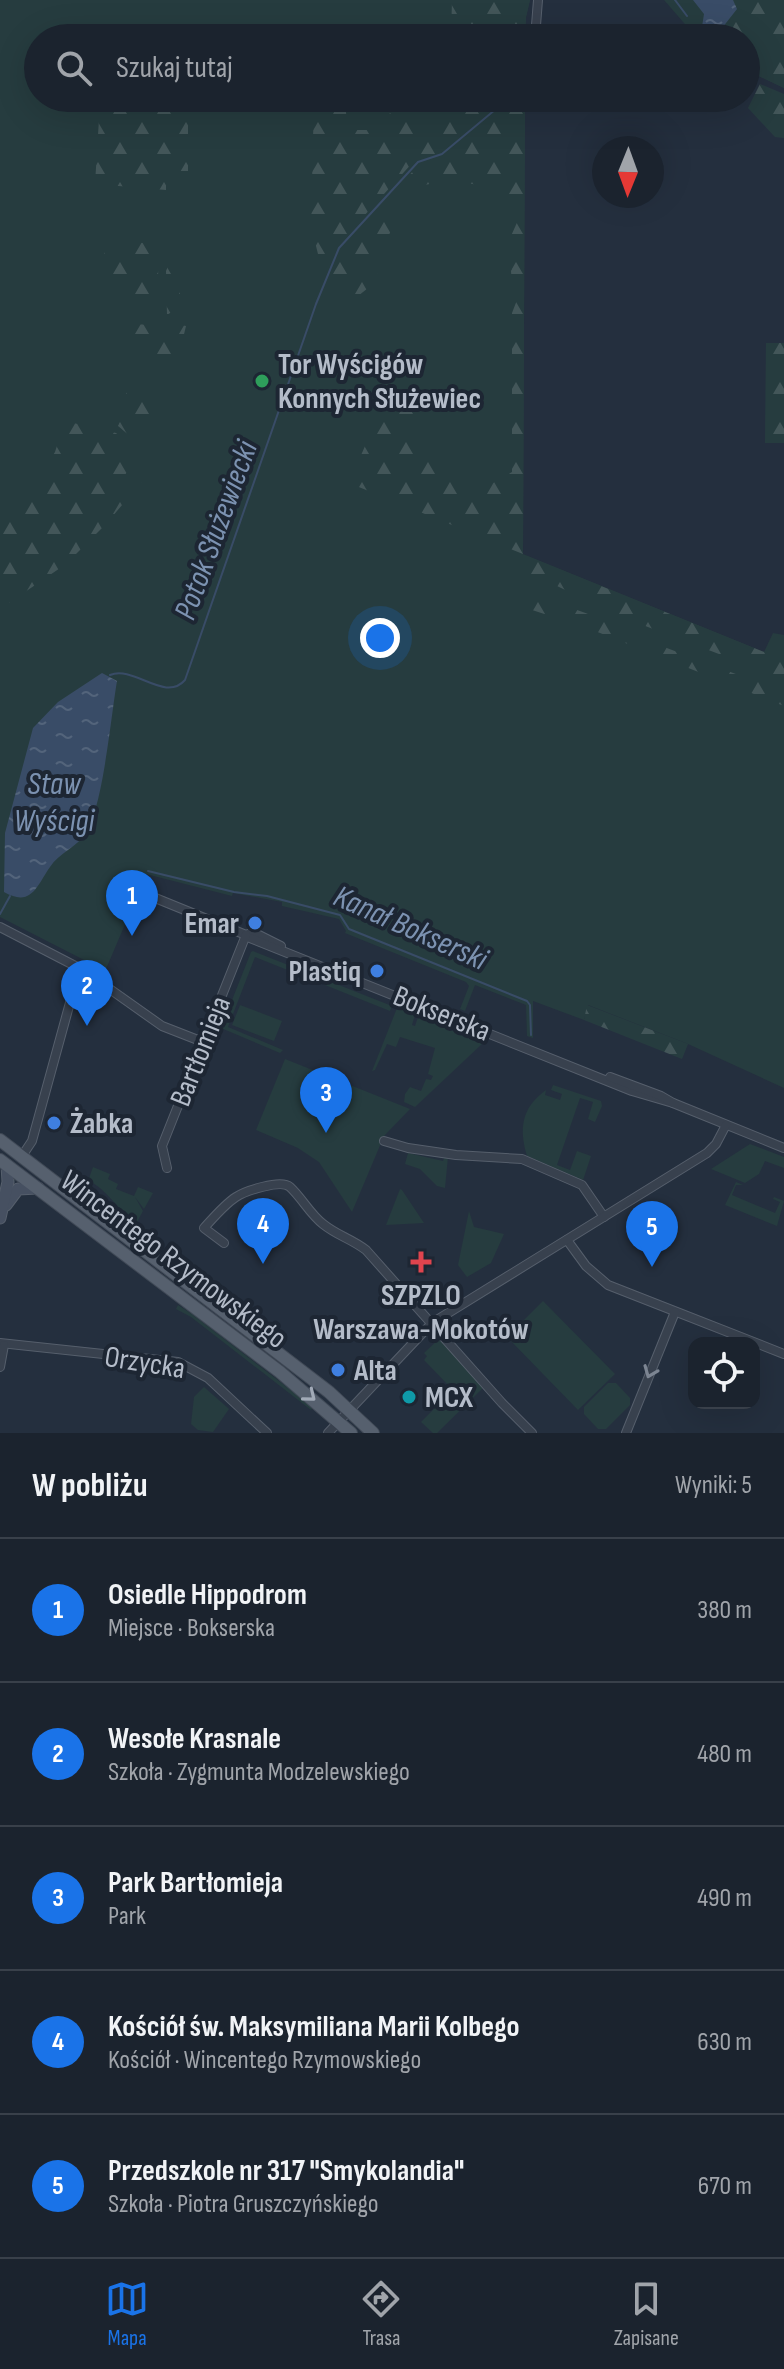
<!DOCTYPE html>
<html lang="pl">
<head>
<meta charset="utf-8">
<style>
	body { margin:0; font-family:"Sofia Sans Condensed",sans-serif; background:#242b36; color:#f1f3f6 }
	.controls { position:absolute; right:24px; bottom:24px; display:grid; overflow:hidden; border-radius:16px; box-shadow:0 8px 32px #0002 }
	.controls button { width:72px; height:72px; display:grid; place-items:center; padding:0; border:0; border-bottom:2px solid #39404a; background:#1b232e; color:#f1f3f6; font:40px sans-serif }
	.compass { position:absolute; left:592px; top:136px; width:72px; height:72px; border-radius:50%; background:#1b232e; box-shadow:0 8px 32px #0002; rotate:181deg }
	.you { position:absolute; left:380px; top:638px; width:28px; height:28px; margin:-20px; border:6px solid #fff; border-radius:50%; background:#1a73e8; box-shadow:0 0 0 12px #1a73e833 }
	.badge { display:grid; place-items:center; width:52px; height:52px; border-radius:50%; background:#1a73e8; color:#fff; font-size:26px; font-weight:700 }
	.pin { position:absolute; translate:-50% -66px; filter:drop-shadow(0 2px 4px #0008) }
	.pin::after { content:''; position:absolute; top:42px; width:28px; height:24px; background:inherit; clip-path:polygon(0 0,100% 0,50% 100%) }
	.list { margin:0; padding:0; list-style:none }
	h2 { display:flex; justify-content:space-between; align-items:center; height:104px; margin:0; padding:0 32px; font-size:34px }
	h2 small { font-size:26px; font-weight:400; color:#a0a4aa }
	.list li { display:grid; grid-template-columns:52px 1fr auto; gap:24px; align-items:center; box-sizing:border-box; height:144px; padding:0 32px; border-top:2px solid #39404a }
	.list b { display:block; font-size:30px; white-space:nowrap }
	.list p { margin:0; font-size:26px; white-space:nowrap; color:#a0a4aa }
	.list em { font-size:26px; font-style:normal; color:#a0a4aa }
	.icon { flex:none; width:44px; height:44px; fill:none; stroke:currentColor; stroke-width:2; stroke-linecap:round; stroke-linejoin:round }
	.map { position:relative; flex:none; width:784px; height:1433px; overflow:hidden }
	.search { position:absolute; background:#1b232e; box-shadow:0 8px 32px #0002; left:24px; right:24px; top:24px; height:88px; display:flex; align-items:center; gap:20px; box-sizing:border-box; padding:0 28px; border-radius:44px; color:#a0a4aa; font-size:30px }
	.sheet { height:824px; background:#1b232e }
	nav { display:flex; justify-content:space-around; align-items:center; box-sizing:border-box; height:112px; border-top:2px solid #39404a; background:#1b232e; font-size:22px; color:#a0a4aa }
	nav a { display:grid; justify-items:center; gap:4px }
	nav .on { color:#1a73e8 }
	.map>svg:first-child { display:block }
</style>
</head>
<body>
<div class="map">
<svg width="784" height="1433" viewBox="0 0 784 1433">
	<defs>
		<pattern id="forest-firs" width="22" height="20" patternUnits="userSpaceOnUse" patternTransform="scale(2)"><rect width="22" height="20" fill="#263c3f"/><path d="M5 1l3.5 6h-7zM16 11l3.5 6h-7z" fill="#435659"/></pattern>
		<pattern id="water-ripples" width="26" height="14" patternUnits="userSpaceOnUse" patternTransform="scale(2)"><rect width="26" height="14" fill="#394c67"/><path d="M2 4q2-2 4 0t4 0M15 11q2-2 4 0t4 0" fill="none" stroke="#53647b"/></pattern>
	</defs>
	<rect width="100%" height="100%" fill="#242f3e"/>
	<!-- green -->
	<g fill="#263c3f">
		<path d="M0 0H530L526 17 525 38H38V98H525L523 554 764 652 773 633 784 635V1088L688 1044 588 1005 584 1020 533 1001V1038L527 1036 526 1005 475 985 465 1011 460 1009 469 986 466 982 345 933 346 931 339 919 282 906V902L233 893 232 896 146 874 135 893 142 897 137 909 132 908 103 976 90 963 0 917Z"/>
		<path d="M664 0H784V88L746 70V38H697Z"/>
		<path d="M253 951 392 1006 390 1011 255 957 228 1027 283 1050 280 1053 221 1028 251 952Z"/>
		<path d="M240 1005 282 1021 274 1041 232 1025Z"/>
		<path d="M397 1008 415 1015 412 1025 415 1026 418 1017 483 1043 415 1107 404 1102 405 1094 410 1087 421 1091 426 1079 431 1080 433 1076 428 1074 435 1048 400 1037 396 1047 387 1044 375 1070 372 1071Z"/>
		<path d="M285 1059 410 1109 384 1136 352 1212 319 1162 298 1148 256 1130Z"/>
		<path d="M553 1085 601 1101 602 1106 595 1122 588 1119 593 1102 580 1098 557 1165 570 1170 577 1151 591 1156 583 1180 527 1156C519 1129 521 1108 546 1090L545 1095 560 1100 562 1094 551 1090Z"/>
		<path d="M750 1144 784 1157V1168L765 1161 759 1174 745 1183 711 1169Z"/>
		<path d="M408 1153 443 1161 445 1156 448 1157 445 1188 437 1186 420 1169 405 1164Z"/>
		<path d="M93 1167 110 1174 108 1179 118 1184 116 1189 134 1196 138 1187 153 1193 144 1209 135 1197 143 1211 137 1222C118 1212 106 1187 88 1181Z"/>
		<path d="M736 1182 743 1185H736L732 1195 775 1213 780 1202 773 1199 774 1197 784 1201 777 1226 725 1205Z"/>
		<path d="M400 1189 402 1190 424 1223 386 1225Z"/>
		<path d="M469 1211 474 1227 504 1234 491 1263 467 1277 458 1265Z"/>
		<path d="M543 1301 615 1374 578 1410 507 1337Z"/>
		<path d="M178 1305 192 1314 313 1407 311 1410 191 1317 176 1309Z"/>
		<path d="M439 1339 484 1387 437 1433H433L421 1422 451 1392V1388L424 1360 427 1356 424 1353Z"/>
		<path d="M608 1383H616L630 1398V1405L606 1429H598L584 1414V1407Z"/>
		<path d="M204 1387 229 1409 213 1432 198 1430 191 1424 194 1397Z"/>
	</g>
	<!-- forest -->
	<g fill="url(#forest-firs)">
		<path d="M452 0H530L526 17 525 38H451Z"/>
		<path d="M733 0H758L766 13 764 20 751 27 743 38H714L737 9Z"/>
		<path d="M776 0H784V88L746 70V55L761 59 765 57Z"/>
		<path d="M760 84 784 94V138L775 137 748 108Z"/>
		<path d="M151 98H188V171H166V190L95 184 99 119 91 110 151 109Z"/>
		<path d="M314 98H345L347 125 355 126 356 130H375L383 116 400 110V98H410V114L447 120 449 98H504L440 153 415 160 342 240 333 254 324 278 311 226Z"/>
		<path d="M522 98H525L523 554 349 483 391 386 431 403 425 413 403 425C412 437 436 464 450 470 462 475 472 471 476 486L491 484 512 472V313L517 300 513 298 511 271 514 262 512 260 511 236 524 207 473 184 439 182 406 189 385 246 381 251 379 250 366 267 379 275 373 284 358 296 348 295 326 286 342 250 415 169C425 160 439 161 450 153 475 136 493 111 522 98Z"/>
		<path d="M102 240 171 245 170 249H160C156 272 161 295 152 317L132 315 129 293 107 268Z"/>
		<path d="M170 262H175L180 277V308L184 309 183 320 172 319 176 315 173 311 167 315 166 271Z"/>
		<path d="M165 321 164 329 168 330 171 323 186 326 176 367 136 360 132 352 131 324 154 325Z"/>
		<path d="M766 343H784V443H765Z"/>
		<path d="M128 387 152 390 151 395 156 397 154 412 145 436C134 442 127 433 118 426Z"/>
		<path d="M65 421 116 433 128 444 126 447 134 464C93 512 54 559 0 591V534L28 496 55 452Z"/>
		<path d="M153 447 155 466 106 524 66 564 0 609V599C46 572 81 536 115 496 129 481 143 466 153 447Z"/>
		<path d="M527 556 784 660V706L590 629 523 607 526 600C558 602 592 612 619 630L757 682 761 670 619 616 557 586 519 573Z"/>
		<path d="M587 1005 688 1044 682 1059 584 1020Z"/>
	</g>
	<!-- water -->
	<g fill="url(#water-ripples)">
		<path d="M693 0H733L737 9 715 37 710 38 702 27 704 14Z"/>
		<path d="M102 673 117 681C111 716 103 806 86 833 77 847 59 853 50 867 37 885 32 908 4 892L5 833 33 728 58 702Z"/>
	</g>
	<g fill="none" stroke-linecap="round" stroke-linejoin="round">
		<!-- stream -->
		<g stroke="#394c67" stroke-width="2">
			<path d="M675 0 687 16"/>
			<path d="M110 675C134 665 165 703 185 680L316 304 339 248 418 162 442 154 502 104 515 98"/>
			<path d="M148 871 234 892 267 896 340 915 349 929 527 1001 530 1005 531 1035"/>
			<path d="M0 914 10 896"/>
		</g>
		<!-- street casing -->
		<g stroke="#565f6c" stroke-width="10">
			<g id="street">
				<path d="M535 38 538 0"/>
				<path d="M143 893 246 935 253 932 281 946"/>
				<path d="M0 927 83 970 162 1026 203 1042"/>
				<path d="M245 936 632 1091 673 1103"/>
				<path d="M610 1077 661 1096 673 1103 784 1148"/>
				<path d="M384 1141 408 1148 456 1155 522 1159 582 1185 604 1217"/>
				<path d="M22 1156 32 1141 74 988 83 970"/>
				<path d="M167 1168 162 1146 246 935"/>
				<path d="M567 1240 586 1266 608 1285 784 1354"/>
				<path d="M224 1243 204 1228C214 1217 225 1204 236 1197 245 1191 281 1179 290 1187 302 1198 310 1214 323 1224 338 1236 350 1238 366 1250L502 1403 532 1433"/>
				<path d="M0 1343 178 1362 208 1378 267 1433"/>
				<path d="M0 1367 4 1345"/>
				<path d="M328 1433 432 1323 707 1153 716 1144 726 1125"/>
				<path d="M626 1433 675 1312"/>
			</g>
		</g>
		<!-- secondary casing -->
		<g stroke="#565f6c" stroke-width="13">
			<g id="secondary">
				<path d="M6 1205 18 1189 38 1188"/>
				<path d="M0 1218 8 1182 7 1165"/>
			</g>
		</g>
		<!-- primary casing -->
		<g stroke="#414a57" stroke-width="14">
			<g id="primary">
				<path d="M0 1140 329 1392 373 1433"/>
				<path d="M0 1160 280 1372 351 1433"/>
			</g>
		</g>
		<!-- street -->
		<use href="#street" stroke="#38414e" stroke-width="8"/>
		<!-- secondary -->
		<use href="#secondary" stroke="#465061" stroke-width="11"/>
		<!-- primary -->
		<use href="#primary" stroke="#56606e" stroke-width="12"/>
	</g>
	<!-- one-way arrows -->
	<defs><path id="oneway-chevron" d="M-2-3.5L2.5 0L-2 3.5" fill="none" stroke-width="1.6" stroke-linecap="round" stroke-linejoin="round" transform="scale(2)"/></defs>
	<use stroke="#7c8592" href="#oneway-chevron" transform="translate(650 1372) rotate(112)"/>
	<use stroke="#a1aab7" href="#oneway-chevron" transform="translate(310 1396) rotate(39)"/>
	<!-- markers -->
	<circle fill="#2e9e5b" stroke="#1d2633" stroke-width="3" cx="262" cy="381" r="8"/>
	<g fill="#3f7fe0" stroke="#1d2633" stroke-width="3">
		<circle cx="255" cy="923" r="8"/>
		<circle cx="377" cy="971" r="8"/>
		<circle cx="54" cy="1123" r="8"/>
		<circle cx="338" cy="1370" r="8"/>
	</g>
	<path fill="#e0444e" stroke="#1d2633" stroke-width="3" d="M417 1250h8v8h8v8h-8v8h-8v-8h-8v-8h8z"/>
	<circle fill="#0f9aa8" stroke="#1d2633" stroke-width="3" cx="409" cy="1397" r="8"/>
	<g text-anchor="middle" stroke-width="8" stroke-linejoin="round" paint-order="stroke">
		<!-- poi labels -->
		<g font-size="30" font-weight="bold" fill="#b4bcc9" stroke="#1d2633" text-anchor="start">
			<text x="278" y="374">Tor Wyścigów<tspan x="278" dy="34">Konnych Służewiec</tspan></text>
			<text x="239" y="933" text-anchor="end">Emar</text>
			<text x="361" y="981" text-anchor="end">Plastiq</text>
			<text x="70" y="1133">Żabka</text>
			<text x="421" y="1305" text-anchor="middle">SZPZLO<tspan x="421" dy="34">Warszawa-Mokotów</tspan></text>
			<text x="354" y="1380">Alta</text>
			<text x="425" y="1407">MCX</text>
		</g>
		<!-- street labels -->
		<g font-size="30" fill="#b4bcc9" stroke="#1d2633">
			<text transform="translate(442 1013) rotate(22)" y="10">Bokserska</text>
			<text transform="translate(200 1051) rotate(-68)" y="10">Bartłomieja</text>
			<text transform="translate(174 1259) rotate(37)" y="10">Wincentego Rzymowskiego</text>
			<text transform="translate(145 1362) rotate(9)" y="10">Orzycka</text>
		</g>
		<!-- water labels -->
		<g font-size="32" font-style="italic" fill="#7c92b1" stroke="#1d2633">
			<text transform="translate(215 530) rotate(-70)" y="11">Potok Służewiecki</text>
			<text x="54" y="794">Staw<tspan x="54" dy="37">Wyścigi</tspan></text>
			<text transform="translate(411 927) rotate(24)" y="11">Kanał Bokserski</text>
		</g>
	</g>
</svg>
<div class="controls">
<button><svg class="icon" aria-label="locate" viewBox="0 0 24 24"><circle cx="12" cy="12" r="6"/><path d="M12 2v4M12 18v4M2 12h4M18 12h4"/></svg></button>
</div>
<svg class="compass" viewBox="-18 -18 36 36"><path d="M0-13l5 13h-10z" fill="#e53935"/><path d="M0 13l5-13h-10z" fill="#a0a4aa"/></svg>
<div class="you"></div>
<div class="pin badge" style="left:132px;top:936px">1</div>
<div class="pin badge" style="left:87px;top:1026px">2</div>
<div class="pin badge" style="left:326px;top:1133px">3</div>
<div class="pin badge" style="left:263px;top:1264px">4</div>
<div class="pin badge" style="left:652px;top:1267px">5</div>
<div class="search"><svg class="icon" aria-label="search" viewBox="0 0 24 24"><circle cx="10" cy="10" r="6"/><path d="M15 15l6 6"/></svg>Szukaj tutaj</div>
</div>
<section class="sheet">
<h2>W pobliżu<small>Wyniki: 5</small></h2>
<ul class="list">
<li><span class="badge">1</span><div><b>Osiedle Hippodrom</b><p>Miejsce · Bokserska</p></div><em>380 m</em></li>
<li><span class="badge">2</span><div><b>Wesołe Krasnale</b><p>Szkoła · Zygmunta Modzelewskiego</p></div><em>480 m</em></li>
<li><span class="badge">3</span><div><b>Park Bartłomieja</b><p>Park</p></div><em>490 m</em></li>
<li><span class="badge">4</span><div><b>Kościół św. Maksymiliana Marii Kolbego</b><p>Kościół · Wincentego Rzymowskiego</p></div><em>630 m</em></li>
<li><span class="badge">5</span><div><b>Przedszkole nr 317 &quot;Smykolandia&quot;</b><p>Szkoła · Piotra Gruszczyńskiego</p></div><em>670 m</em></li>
</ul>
</section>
<nav>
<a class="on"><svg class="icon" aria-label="map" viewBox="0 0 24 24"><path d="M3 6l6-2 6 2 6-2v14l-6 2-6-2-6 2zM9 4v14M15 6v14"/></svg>Mapa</a>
<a><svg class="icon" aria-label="directions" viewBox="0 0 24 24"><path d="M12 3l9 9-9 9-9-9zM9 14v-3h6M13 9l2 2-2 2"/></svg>Trasa</a>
<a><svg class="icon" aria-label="saved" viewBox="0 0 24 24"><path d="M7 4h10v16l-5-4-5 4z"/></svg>Zapisane</a>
</nav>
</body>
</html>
